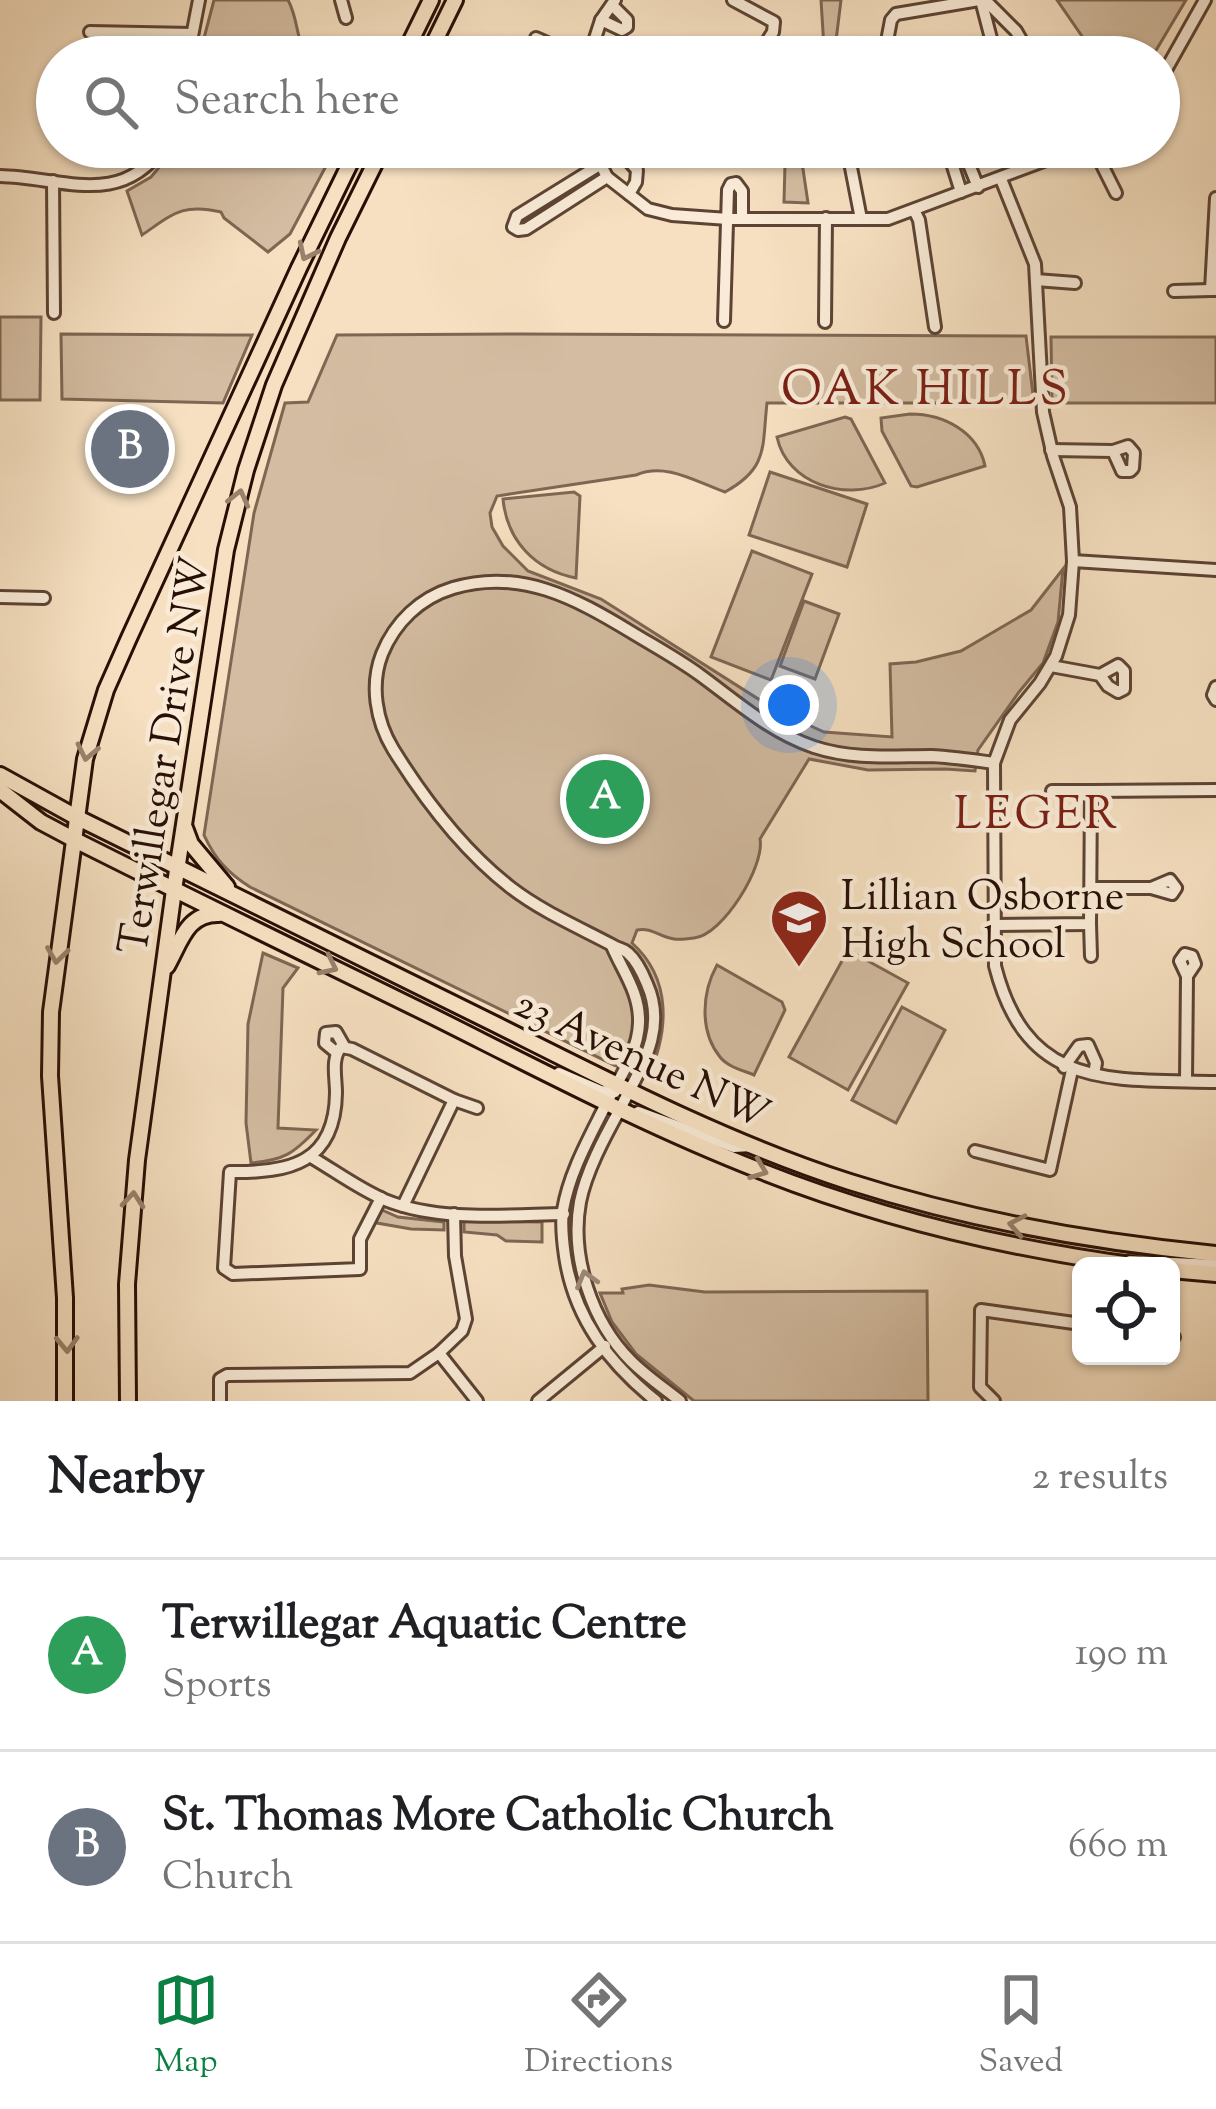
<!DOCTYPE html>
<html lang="en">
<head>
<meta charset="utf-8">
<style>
	body { margin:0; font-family:"Sorts Mill Goudy",serif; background:#f6f6f6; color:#202124 }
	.controls { position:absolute; right:36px; bottom:36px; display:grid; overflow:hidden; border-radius:18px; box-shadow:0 3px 9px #0004 }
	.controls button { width:108px; height:108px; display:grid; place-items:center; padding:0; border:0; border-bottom:3px solid #e0e0e0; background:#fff; color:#202124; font:60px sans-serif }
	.you { position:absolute; left:789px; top:705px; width:42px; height:42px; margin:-30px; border:9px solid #fff; border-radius:50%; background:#1a73e8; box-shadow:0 0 0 18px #1a73e833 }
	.badge { display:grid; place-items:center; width:78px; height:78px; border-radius:50%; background:#0b8043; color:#fff; font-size:39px; font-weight:700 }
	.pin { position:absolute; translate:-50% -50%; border:6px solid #fff; box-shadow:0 3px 12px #0006 }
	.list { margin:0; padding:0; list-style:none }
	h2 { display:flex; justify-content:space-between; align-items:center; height:156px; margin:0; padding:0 48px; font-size:51px }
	h2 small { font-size:39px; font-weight:400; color:#757577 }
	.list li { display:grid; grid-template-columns:78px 1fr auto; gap:36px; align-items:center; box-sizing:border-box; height:192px; padding:0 48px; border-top:3px solid #e0e0e0 }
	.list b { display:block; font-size:45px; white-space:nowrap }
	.list p { margin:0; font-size:39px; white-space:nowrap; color:#757577 }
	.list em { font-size:39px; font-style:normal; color:#757577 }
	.icon { flex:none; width:66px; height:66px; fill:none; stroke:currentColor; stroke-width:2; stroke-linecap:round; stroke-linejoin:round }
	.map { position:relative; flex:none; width:1216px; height:1401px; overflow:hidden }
	.search { position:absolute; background:#fff; box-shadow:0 3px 9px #0004; left:36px; right:36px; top:36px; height:132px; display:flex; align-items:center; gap:30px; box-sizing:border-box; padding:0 42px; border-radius:66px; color:#757577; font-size:45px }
	.sheet { height:540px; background:#fff }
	nav { display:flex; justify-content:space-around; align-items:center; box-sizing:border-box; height:168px; border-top:3px solid #e0e0e0; background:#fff; font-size:33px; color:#757577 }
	nav a { display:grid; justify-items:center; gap:6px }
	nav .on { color:#0b8043 }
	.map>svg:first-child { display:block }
</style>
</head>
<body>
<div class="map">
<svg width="1216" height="1401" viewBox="0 0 1216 1401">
	<rect width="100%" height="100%" fill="#f6e0c1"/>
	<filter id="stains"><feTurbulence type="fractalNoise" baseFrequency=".00167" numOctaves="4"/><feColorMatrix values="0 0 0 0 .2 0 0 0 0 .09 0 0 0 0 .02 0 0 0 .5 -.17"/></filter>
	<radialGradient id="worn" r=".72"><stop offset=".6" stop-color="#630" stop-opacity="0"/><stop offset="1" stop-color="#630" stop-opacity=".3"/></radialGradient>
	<!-- green -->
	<g fill="#d3bca1" stroke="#7e6653" stroke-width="3">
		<path d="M214 0H288C298 18 296 38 306 57H199Z"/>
		<path d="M821 0H841L834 57H817L824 48Z"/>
		<path d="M1057 0H1186L1152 57H1093L1086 42Z"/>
		<path d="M176 147H331L334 151 290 234 268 252 224 218 221 212C182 203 173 214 142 235L127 191 151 177Z"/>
		<path d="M782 147H794L803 169 808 203 784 202 785 164Z"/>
		<path d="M0 317H41L40 400H0Z"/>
		<path d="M61 334 228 335H252L223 403 62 399Z"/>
		<path d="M520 334 1026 336 1034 403H767C762 446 769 468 725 492 696 482 666 462 636 475L497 496 490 513 492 527 503 546 528 571 601 599 774 709 824 732 892 737 890 664 916 662 961 651 1031 610 1063 569 1058 622 1043 663 1019 692 978 750 975 771 945 769 868 770 809 759 760 839C765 866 723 935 694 938 687 939 680 940 674 939 659 937 652 927 637 930L632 943C672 979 669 1031 648 1077L614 1065 250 887C228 873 215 859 204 835L254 513 285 403 308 402 337 335Z"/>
		<path d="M1051 337H1216V403H1052Z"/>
		<path d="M910 414C944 414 978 432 985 466L917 487 911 486 882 431 881 418Z"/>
		<path d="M845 417 851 419 885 483C845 501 787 484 777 437Z"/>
		<path d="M770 472 867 504 847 567 749 535Z"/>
		<path d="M574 492 580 496 576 578C535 570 507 541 503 499Z"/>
		<path d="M752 551 812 574 771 680 711 657Z"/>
		<path d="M804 601 839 614 815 679 780 666Z"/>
		<path d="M848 950 908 983 848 1090 789 1057Z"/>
		<path d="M263 953 298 968 283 988 278 1128 316 1130C293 1154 284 1160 251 1163L246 1123 248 1024Z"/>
		<path d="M717 965 782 1002 785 1010 754 1075C742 1070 728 1067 720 1057 699 1031 702 992 717 965Z"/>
		<path d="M902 1007 945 1030 896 1123 852 1100Z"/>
		<path d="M382 1210 398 1217 444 1222V1230L411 1229 377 1223 375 1221Z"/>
		<path d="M464 1221 542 1222V1242L506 1241 497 1235 464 1232Z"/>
		<path d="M649 1285 705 1292 927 1291 928 1401H694L636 1354 612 1322 600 1293H623L622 1289Z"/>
	</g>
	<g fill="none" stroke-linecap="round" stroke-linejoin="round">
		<!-- minor casing -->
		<g stroke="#5c4334" stroke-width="16">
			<g id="minor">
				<path d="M341 0 346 18"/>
				<path d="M733 0 774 22 773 32 757 57"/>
				<path d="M981 0 994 50 1026 44"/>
				<path d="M985 0 1016 31 1031 57"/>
				<path d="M601 20 622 30 627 27V20L612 5"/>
				<path d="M90 32 192 34"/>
				<path d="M536 38 579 57"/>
				<path d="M188 57 199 0"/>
				<path d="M589 57 601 20 615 0"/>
				<path d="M884 57 891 20 896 14 979 0"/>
				<path d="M1159 82 1205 0"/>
				<path d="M592 147 607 177 648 209 672 215 728 219H888L1081 147"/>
				<path d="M616 147 637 170 636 182 629 194"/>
				<path d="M847 147 861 219"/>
				<path d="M947 147 961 192"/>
				<path d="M962 147 978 187"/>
				<path d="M1093 147 1116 193"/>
				<path d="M601 164 517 216 513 227 518 230 526 229 607 177"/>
				<path d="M0 176C61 177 120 209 163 147"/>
				<path d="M1001 179 1035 264 1043 412 1053 456 1070 507 1073 561 1069 615 1056 656 1040 683 1010 720 994 763 995 966C1027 1091 1110 1079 1216 1082"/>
				<path d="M53 181 54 313"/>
				<path d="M1216 198 1211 290H1216"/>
				<path d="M914 210 919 220 935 327"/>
				<path d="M1036 280 1075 283"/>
				<path d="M1174 291 1211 290"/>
				<path d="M724 321 728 190 731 184 736 183 742 191V218"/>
				<path d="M825 322 826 218"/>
				<path d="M1051 450 1113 451 1128 446 1134 453 1133 468 1130 471H1122L1113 451"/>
				<path d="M1073 561 1216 570"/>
				<path d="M0 597 44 598"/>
				<path d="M1051 666 1100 675 1118 665 1124 671V689L1118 692 1108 686 1100 675"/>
				<path d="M1216 687 1213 695 1216 700"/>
				<path d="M1052 791H1091"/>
				<path d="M1091 888H1151L1170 880 1176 888 1172 894 1151 888"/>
				<path d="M1090 924 1091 956"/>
				<path d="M994 925 1090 924 1091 791 1216 790"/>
				<path d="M612 946C623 972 640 993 639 1023 638 1054 617 1081 604 1108 588 1140 569 1174 563 1210 561 1225 563 1242 565 1256 574 1318 609 1363 656 1401"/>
				<path d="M336 1052 325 1043 326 1033 336 1032 344 1046"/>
				<path d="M1064 1067 1079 1046 1088 1045 1096 1063 1094 1074"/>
				<path d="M559 1073 601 1091 615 1092"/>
				<path d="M1186 1081 1187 976 1195 964 1192 956 1185 954 1180 961 1187 976"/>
				<path d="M454 1100 477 1108"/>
				<path d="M638 1112 734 1147 751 1146"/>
				<path d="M975 1151 1050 1170 1072 1070"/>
				<path d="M311 1157C335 1171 359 1189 385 1200 439 1222 507 1215 564 1214"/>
				<path d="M381 1198 360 1239V1269L233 1274 224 1268 230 1172C290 1173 335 1163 336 1093 336 1077 331 1059 341 1047L352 1049 454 1100 403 1206"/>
				<path d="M1130 1261 1216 1265"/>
				<path d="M1171 1336 1174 1337"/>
				<path d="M439 1353 477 1401"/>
				<path d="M220 1401V1379L227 1375 410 1373 439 1353 462 1331 466 1319 455 1256 454 1214"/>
				<path d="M538 1401 605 1346"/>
				<path d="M680 1401C664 1388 646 1376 631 1361 592 1322 570 1257 580 1202 586 1172 604 1138 619 1111 639 1070 668 1031 647 984 643 974 637 961 628 953 622 948 620 950 612 945 578 927 541 911 510 887 464 851 424 799 393 749 376 721 370 685 382 654 395 622 420 598 453 588 520 568 575 598 631 632 654 646 678 659 700 675 737 702 770 732 814 747 854 760 891 756 931 756 952 757 973 760 994 763"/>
				<path d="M994 1401 980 1387 981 1310 1081 1324"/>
			</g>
		</g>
		<!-- major casing -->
		<g stroke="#280f05" stroke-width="20">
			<g id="major">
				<path d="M403 57 431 0"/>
				<path d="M427 57 455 0"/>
				<path d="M0 775 76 817C215 885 354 954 493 1023 609 1081 726 1142 850 1182 969 1220 1092 1242 1216 1254"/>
				<path d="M0 790 41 822 73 839C192 899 312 957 432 1016 540 1070 648 1127 761 1171 882 1219 1010 1249 1139 1266"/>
				<path d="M185 828 191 844 227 887"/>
				<path d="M167 966C181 941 187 913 219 914"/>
				<path d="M1171 1270 1216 1274"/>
				<path d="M65 1401V1298L50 1076 51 1012 85 759 106 690 129 638 299 268 358 147"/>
				<path d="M128 1401 127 1284 137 1160 174 890 226 550 246 470 274 385 338 238 383 147"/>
			</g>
		</g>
		<!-- minor -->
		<use href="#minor" stroke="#f9ebd7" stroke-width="10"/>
		<!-- major -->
		<use href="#major" stroke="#f6e0c1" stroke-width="14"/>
	</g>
	<!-- one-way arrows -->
	<defs><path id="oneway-chevron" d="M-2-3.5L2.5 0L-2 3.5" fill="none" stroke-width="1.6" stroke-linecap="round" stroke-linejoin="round" transform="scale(3)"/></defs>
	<g stroke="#99826c">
		<use href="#oneway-chevron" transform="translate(307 252) rotate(116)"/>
		<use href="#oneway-chevron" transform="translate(239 498) rotate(-76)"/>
		<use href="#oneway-chevron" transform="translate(87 752) rotate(102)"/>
		<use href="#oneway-chevron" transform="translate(57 955) rotate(98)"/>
		<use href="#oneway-chevron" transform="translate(329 966) rotate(26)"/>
		<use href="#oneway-chevron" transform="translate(759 1170) rotate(21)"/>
		<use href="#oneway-chevron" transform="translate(133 1200) rotate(-85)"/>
		<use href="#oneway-chevron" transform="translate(1017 1225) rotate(-169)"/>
		<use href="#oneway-chevron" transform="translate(67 1344) rotate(88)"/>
	</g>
	<use stroke="#9b8878" href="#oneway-chevron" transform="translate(586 1279) rotate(-106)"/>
	<!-- icons -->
	<defs>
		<g id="school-pin" transform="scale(3)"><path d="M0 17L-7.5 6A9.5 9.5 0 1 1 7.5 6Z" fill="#8f2418" stroke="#f9ebd7"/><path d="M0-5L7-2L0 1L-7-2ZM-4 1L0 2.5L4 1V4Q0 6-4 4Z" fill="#fff"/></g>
	</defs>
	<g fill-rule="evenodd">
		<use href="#school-pin" x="799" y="918"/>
	</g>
	<g text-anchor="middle" stroke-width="9" stroke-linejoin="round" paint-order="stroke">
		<!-- street labels -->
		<g font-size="42" fill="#280f05" stroke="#f9ebd7">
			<text transform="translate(162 755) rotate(-81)" y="15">Terwillegar Drive NW</text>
			<text transform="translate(643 1057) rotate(25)" y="15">23 Avenue NW</text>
		</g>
		<!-- poi labels -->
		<g font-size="42" fill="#280f05" stroke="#f9ebd7" text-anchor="start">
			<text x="841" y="909">Lillian Osborne<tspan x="841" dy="48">High School</tspan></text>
		</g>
		<!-- neighbourhood labels -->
		<g font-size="45" letter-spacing="3" fill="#7a1f14" stroke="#f9ebd7">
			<text x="1037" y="828">LEGER</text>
		</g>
		<!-- quarter labels -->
		<g font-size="48" letter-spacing="3" fill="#7a1f14" stroke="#f9ebd7">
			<text x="926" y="404">OAK HILLS</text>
		</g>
	</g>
	<rect width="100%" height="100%" filter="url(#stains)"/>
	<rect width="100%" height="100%" fill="url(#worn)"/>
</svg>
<div class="controls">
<button><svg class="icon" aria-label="locate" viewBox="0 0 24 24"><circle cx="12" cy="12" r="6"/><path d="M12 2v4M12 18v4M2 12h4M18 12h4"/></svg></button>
</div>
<div class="you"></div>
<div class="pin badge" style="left:605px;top:799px;background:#2e9e5b">A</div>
<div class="pin badge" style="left:130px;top:449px;background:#6b7280">B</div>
<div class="search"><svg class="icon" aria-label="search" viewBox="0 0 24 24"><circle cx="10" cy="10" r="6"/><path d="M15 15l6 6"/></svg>Search here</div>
</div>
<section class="sheet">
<h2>Nearby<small>2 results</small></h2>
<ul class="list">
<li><span class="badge" style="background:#2e9e5b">A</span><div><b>Terwillegar Aquatic Centre</b><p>Sports</p></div><em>190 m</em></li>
<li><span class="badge" style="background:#6b7280">B</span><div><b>St. Thomas More Catholic Church</b><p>Church</p></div><em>660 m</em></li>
</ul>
</section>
<nav>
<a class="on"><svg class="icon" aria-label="map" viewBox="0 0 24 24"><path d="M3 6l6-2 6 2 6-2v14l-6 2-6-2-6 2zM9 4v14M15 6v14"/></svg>Map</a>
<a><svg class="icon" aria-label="directions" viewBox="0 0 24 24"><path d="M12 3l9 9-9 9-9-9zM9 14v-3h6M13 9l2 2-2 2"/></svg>Directions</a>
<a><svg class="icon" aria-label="saved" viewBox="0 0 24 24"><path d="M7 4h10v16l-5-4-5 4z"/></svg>Saved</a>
</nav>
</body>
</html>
